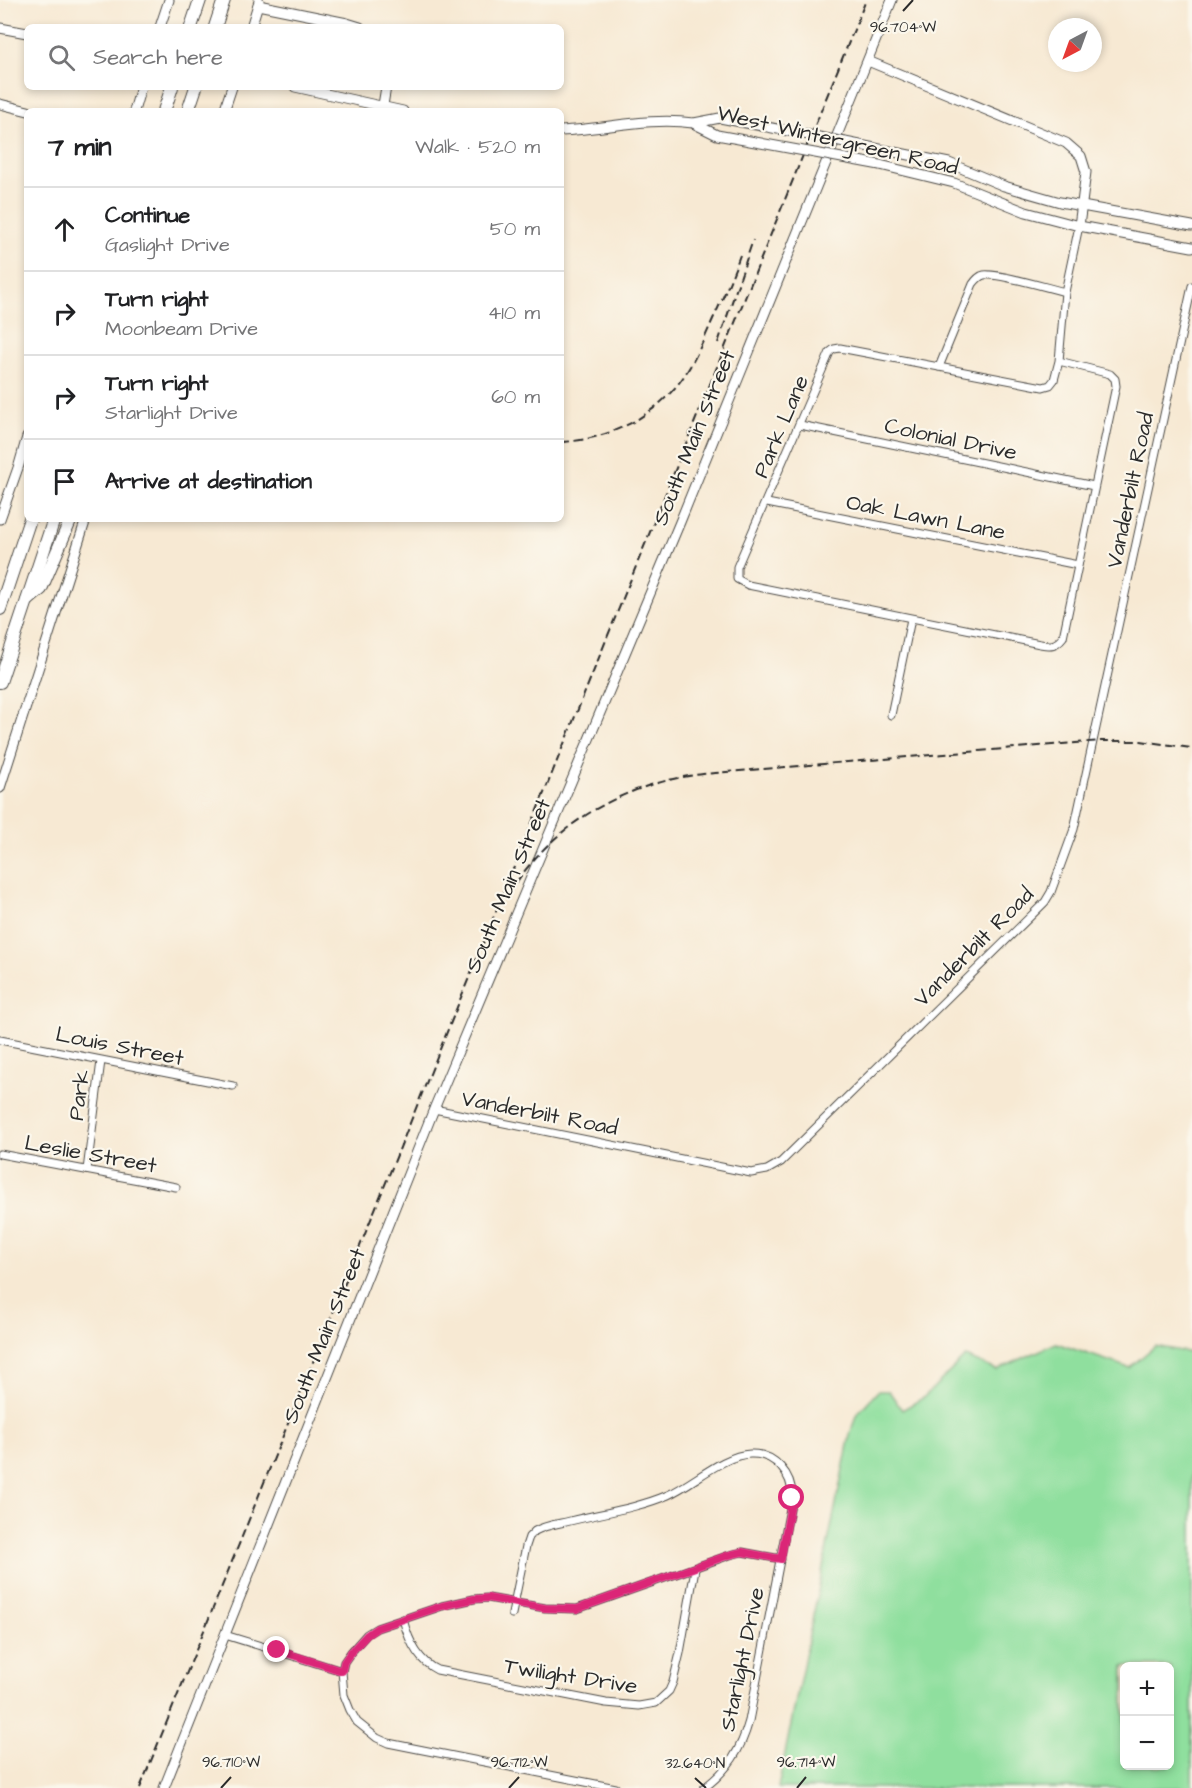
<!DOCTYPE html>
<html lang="en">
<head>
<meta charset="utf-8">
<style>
	body { margin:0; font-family:"Architects Daughter",sans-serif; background:#f2f2f2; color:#202124 }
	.controls { position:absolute; right:18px; bottom:18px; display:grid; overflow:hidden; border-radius:9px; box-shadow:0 3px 9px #0003 }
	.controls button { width:54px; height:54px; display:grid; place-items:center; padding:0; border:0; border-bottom:2px solid #e0e0e0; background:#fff; color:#202124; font:30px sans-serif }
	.compass { position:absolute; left:1048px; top:18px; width:54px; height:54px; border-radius:50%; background:#fff; box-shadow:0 3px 9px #0003; rotate:221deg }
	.stop { position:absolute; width:18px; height:18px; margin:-14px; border:4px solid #db2777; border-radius:50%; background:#fff }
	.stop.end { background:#db2777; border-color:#fff; box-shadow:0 2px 6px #0008 }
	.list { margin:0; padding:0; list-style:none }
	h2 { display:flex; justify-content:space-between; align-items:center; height:78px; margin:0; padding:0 24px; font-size:26px }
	h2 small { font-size:20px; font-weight:400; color:#757577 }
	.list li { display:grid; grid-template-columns:39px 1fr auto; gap:18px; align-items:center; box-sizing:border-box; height:84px; padding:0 24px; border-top:2px solid #e0e0e0 }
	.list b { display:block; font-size:22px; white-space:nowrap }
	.list p { margin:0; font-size:20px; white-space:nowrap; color:#757577 }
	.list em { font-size:20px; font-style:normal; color:#757577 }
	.icon { flex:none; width:33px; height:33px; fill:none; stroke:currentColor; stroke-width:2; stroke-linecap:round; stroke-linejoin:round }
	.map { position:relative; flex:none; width:1192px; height:1788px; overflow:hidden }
	.search { position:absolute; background:#fff; box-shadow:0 3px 9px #0003; left:24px; top:24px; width:540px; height:66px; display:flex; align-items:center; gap:15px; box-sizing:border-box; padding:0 21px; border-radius:9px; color:#757577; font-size:22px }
	.panel { position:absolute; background:#fff; box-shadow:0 3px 9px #0003; left:24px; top:108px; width:540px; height:414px; border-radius:9px }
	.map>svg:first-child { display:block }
</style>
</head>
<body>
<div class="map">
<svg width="1192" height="1788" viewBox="0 0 1192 1788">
	<rect width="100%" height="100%" fill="#fbf7ec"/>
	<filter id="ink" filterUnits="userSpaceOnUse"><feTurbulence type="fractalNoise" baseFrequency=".0167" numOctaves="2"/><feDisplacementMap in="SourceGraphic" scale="12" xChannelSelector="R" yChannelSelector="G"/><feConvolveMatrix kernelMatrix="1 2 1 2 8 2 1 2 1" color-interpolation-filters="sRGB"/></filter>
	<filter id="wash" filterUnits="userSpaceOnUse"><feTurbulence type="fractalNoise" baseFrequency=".008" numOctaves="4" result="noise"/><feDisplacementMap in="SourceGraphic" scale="24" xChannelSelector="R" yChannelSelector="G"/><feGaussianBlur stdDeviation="1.35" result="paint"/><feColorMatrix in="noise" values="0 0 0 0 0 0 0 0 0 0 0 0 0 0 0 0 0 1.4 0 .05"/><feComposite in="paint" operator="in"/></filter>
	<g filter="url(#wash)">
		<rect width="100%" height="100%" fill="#f7e9d3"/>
		<!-- green -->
		<path fill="#8fdf9e" stroke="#5d8564" stroke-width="1.5" fill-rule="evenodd" d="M1056 1343 1129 1368 1155 1346 1192 1353V1788H778L850 1435 856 1415 878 1391H889L902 1410 923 1398 965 1357 997 1370ZM1124 1666H1170V1766H1124Z"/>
	</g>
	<g filter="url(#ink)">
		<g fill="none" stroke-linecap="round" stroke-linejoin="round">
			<!-- street casing -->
			<g stroke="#4a4844" stroke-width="9">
				<g id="street">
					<path d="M1059 361 1110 374 1115 379 1116 386 1063 637C1056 646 1051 646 1040 644L748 585 737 579V567L830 352 834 349 840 348 1043 387 1050 385 1054 380 1059 361 1065 292 1079 226"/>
					<path d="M939 367 973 284C976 280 979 276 984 275 999 273 1048 288 1065 292"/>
					<path d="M800 425 1094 486"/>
					<path d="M767 503 1078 565"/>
					<path d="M891 715 911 619"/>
					<path d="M0 1040 233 1086"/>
					<path d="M434 1109 751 1173 767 1170 781 1162 1045 902 1051 892 1074 829 1192 286"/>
					<path d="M0 1154 176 1187"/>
					<path d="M87 1170 101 1061"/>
					<path d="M512 1614 526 1546 529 1537 535 1531C546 1525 558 1524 570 1521 602 1513 638 1508 668 1495 693 1484 723 1455 750 1454 775 1453 793 1475 792 1498L749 1721C741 1750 728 1770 704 1788"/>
					<path d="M403 1619C408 1639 418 1661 437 1670L606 1703 639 1706 656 1703 669 1691 673 1682 680 1653 695 1569"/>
					<path d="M225 1635 342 1671"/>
					<path d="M616 1788 418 1749 388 1743 377 1738 357 1722 350 1710 344 1695 342 1671 344 1662 351 1652 367 1634 377 1628 442 1606 474 1599 488 1598 545 1608 577 1609 730 1555 742 1552 781 1559"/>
				</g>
			</g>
			<!-- secondary casing -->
			<g stroke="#4a4844" stroke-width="11">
				<g id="secondary">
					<path d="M258 5 347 23 360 27"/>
					<path d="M160 27 169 0"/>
					<path d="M251 27 259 1"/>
					<path d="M0 28 27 33"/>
					<path d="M868 61 1066 143 1081 156 1086 172 1079 226"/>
					<path d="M295 87 403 111"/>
					<path d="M0 104 28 111"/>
					<path d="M134 111 141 87"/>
					<path d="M224 111 232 87"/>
					<path d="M382 111 386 87"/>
					<path d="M561 131C605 129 649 117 693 123"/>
					<path d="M845 142 949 163 1004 186 1060 202 1192 226"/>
					<path d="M880 165 954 183 1026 212 1079 226 1192 247"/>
					<path d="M0 519 19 465 27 437"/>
					<path d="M0 788 86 519"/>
					<path d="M164 1788 434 1109 680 522 892 0"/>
				</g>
			</g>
			<!-- highway casing -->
			<g stroke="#4a4844" stroke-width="14">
				<g id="highway">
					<path d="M191 27 200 0"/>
					<path d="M215 27 224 0"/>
					<path d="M164 111 172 87"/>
					<path d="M188 111 196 87"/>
					<path d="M27 601 41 589 71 519"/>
					<path d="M0 609 30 519"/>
					<path d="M0 682 54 519"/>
				</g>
			</g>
			<!-- street -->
			<use href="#street" stroke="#fff" stroke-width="7"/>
			<!-- secondary -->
			<use href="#secondary" stroke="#fff" stroke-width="9"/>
			<!-- highway -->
			<use href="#highway" stroke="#fff" stroke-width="12"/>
			<!-- rail -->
			<g stroke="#2b2b2b" stroke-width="2" stroke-dasharray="9 4.5" stroke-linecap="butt">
				<path d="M718 343 753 240"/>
				<path d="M561 442C610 440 659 415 686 373 697 356 705 337 713 319 723 298 732 277 740 255"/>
				<path d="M509 894C550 825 624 783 703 774L1100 741H1141L1192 748"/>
				<path d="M140 1788 866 0"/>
			</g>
			<!-- secondary-bridge casing -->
			<g stroke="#4a4844" stroke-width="11" stroke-linecap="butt">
				<g id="secondary-bridge">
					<path d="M693 123 717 135 880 165"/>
					<path d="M694 123 720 118 845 142"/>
				</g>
			</g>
			<!-- secondary-bridge -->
			<use href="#secondary-bridge" stroke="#fff" stroke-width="9"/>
		</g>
	</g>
	<g fill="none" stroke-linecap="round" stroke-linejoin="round" filter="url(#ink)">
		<!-- route -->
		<path stroke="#db2777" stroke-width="8" d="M277 1650 342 1671 344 1662 351 1652 367 1635 377 1628 442 1606 474 1599 488 1598 545 1608 577 1609 729 1555 742 1552 781 1559 792 1498"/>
	</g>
	<!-- ticks -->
	<path fill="none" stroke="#2b2b2b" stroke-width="2" d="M903 11 913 0M695 1778 706 1788M221 1788 231 1777M509 1788 519 1777M797 1788 806 1777"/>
	<g text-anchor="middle" stroke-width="4.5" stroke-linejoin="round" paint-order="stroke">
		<!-- street labels -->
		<g font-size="22" fill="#2b2b2b" stroke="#fbf7ec">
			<text transform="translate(838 139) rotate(13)" y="8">West Wintergreen Road</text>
			<text transform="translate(780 426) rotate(-67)" y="8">Park Lane</text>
			<text transform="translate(693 437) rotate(-68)" y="8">South Main Street</text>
			<text transform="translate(951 438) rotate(12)" y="8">Colonial Drive</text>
			<text transform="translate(1129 490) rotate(-78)" y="8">Vanderbilt Road</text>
			<text transform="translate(926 516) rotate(11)" y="8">Oak Lawn Lane</text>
			<text transform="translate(507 885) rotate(-67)" y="8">South Main Street</text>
			<text transform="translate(973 946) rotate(-45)" y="8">Vanderbilt Road</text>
			<text transform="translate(120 1045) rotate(11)" y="8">Louis Street</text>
			<text transform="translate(78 1095) rotate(-83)" y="8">Park</text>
			<text transform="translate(540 1112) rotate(11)" y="8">Vanderbilt Road</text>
			<text transform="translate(91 1153) rotate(10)" y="8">Leslie Street</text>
			<text transform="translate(323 1335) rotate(-68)" y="8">South Main Street</text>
			<text transform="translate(741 1659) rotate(-78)" y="8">Starlight Drive</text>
			<text transform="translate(571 1675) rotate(9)" y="8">Twilight Drive</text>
		</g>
	</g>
	<g font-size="15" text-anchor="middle" fill="#2b2b2b" stroke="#fbf7ec" stroke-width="4.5" stroke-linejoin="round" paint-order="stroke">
		<text x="903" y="32">96.704°W</text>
		<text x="231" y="1767">96.710°W</text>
		<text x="519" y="1767">96.712°W</text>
		<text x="806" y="1767">96.714°W</text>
		<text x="695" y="1768">32.640°N</text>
	</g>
</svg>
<div class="controls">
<button>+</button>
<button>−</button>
</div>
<svg class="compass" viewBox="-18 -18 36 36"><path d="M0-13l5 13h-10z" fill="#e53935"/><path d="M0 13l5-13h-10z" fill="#757577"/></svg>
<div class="stop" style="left:792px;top:1498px"></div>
<div class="stop end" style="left:277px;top:1650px"></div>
<div class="search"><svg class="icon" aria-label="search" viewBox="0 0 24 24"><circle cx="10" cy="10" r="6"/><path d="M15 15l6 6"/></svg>Search here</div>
<section class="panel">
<h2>7 min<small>Walk · 520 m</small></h2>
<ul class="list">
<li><svg class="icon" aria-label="ahead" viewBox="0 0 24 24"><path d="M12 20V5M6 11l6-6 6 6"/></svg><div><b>Continue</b><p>Gaslight Drive</p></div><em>50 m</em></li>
<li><svg class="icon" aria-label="right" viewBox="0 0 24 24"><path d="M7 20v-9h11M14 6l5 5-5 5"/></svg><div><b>Turn right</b><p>Moonbeam Drive</p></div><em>410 m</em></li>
<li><svg class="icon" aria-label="right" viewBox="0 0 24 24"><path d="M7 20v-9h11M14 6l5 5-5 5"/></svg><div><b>Turn right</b><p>Starlight Drive</p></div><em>60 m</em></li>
<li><svg class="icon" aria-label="arrive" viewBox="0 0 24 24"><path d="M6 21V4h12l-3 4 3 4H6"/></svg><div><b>Arrive at destination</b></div></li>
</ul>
</section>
</div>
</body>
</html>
